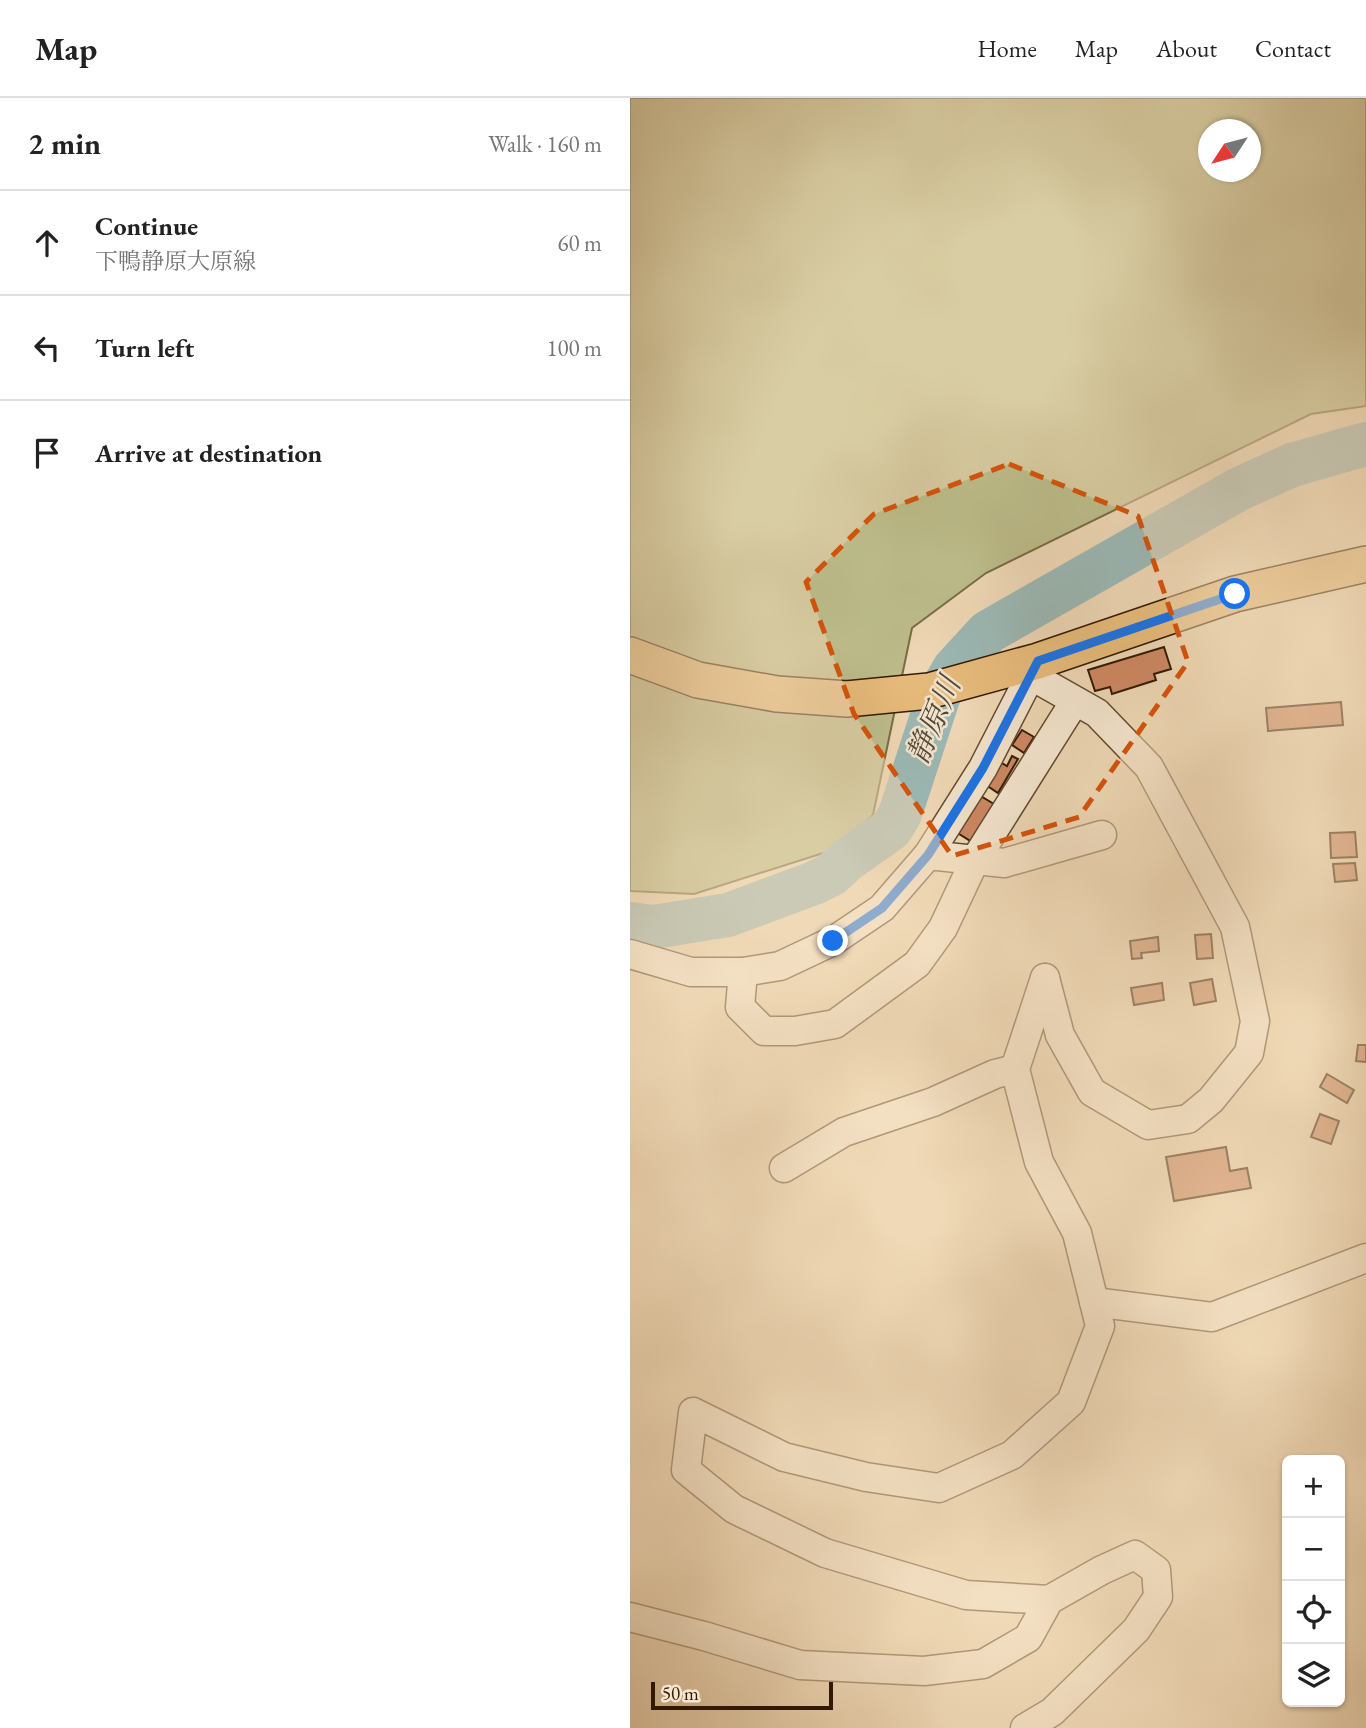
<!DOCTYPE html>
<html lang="en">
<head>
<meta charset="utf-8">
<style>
	body { margin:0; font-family:"EB Garamond","Noto Serif JP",serif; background:#f6f6f6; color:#222 }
	.controls { position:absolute; right:21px; bottom:21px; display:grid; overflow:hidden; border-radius:10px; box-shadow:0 2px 5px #0004 }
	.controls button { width:63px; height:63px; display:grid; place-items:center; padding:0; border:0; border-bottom:2px solid #e0e0e0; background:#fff; color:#222; font:35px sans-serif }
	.compass { position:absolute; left:568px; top:21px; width:63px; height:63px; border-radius:50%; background:#fff; box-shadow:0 2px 5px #0004; rotate:234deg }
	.scale { position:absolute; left:21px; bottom:18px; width:182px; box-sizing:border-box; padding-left:7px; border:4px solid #331900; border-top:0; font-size:19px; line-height:24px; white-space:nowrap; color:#331900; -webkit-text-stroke:5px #f5e6d0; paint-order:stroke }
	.stop { position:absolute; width:21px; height:21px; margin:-16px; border:5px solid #1a73e8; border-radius:50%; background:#fff }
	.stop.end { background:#1a73e8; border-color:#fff; box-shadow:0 2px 7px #0008 }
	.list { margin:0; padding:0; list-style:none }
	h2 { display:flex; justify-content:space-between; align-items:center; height:91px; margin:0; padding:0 28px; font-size:30px }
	h2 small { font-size:23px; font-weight:400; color:#767676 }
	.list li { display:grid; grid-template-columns:46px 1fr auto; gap:21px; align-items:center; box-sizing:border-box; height:105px; padding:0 28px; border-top:2px solid #e0e0e0 }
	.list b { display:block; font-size:26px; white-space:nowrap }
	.list p { margin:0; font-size:23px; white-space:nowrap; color:#767676 }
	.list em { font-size:23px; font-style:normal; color:#767676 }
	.icon { flex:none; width:38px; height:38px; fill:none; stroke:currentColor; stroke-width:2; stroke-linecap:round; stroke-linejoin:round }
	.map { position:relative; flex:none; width:736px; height:1630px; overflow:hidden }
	header { display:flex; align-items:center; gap:42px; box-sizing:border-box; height:98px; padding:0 35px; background:#fff; border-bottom:2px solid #e0e0e0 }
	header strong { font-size:33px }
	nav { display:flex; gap:38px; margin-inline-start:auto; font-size:24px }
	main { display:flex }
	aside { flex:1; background:#fff }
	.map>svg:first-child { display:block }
</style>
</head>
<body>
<header>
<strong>Map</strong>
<nav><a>Home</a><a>Map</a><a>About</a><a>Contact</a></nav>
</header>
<main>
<aside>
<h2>2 min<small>Walk · 160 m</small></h2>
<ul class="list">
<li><svg class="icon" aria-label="ahead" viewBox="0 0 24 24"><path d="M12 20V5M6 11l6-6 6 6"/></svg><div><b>Continue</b><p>下鴨静原大原線</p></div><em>60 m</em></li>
<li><svg class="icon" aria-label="left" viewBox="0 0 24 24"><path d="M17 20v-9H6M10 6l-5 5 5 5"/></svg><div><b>Turn left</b></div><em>100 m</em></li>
<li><svg class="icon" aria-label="arrive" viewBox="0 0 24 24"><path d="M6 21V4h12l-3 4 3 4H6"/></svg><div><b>Arrive at destination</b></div></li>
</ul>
</aside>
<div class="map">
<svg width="736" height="1630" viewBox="0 0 736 1630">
	<rect width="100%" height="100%" fill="#f0d9b7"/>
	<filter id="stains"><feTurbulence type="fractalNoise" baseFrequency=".00286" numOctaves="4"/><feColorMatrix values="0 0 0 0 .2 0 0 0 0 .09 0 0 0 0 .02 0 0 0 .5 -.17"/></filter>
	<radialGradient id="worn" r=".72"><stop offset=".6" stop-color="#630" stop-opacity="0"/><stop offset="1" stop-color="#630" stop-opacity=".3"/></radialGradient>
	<!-- green -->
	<path fill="#bdbe8c" stroke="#786c46" stroke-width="2" fill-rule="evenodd" d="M0 0H736V308L681 316 356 475 282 530 243 717 206 751 64 796 0 793ZM578 32H620V74H578Z"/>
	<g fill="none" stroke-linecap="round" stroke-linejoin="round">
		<!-- river -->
		<path stroke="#9cb9b6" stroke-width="44" d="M0 826 24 829 98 817 184 785 202 776 217 762 261 731 270 716 309 597 324 571 358 534 609 391 662 367 736 346"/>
	</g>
	<!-- building -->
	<g fill="#ce8964" stroke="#331900" stroke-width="2">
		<path d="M534 549 541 571 524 576 526 582 482 596 480 589 465 593 458 572Z"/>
		<path d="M711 604 713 627 638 633 636 610Z"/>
		<path d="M392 632 404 639 394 655 382 647Z"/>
		<path d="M382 658 388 661 368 695 356 687 370 664 377 668Z"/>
		<path d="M349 697 364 706 342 744 326 734Z"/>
		<path d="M725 734 727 759 701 760 700 735Z"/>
		<path d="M725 765 727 782 705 784 703 766Z"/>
		<path d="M581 836 583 860 567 861 565 837Z"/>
		<path d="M528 839 529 853 511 855 512 860 502 861 500 843Z"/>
		<path d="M582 881 586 903 564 907 560 885Z"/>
		<path d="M532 885 534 902 504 907 501 890Z"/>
		<path d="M728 947H736V964L726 963Z"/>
		<path d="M697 976 724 992 717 1005 690 989Z"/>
		<path d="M690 1016 709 1023 701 1046 681 1039Z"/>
		<path d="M596 1049 600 1073 617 1070 621 1090 544 1103 536 1059Z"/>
	</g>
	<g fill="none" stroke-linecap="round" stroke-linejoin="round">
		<!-- minor casing -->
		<g stroke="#62492e" stroke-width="31">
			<g id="minor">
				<path d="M400 577 467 615 519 669 605 829 625 923 619 955 581 1002 558 1021 518 1027 462 994 430 937 415 880"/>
				<path d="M298 757 374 765 472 737"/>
				<path d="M0 856 61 874H113L150 868 203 843 252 810 298 757 353 670 408 563"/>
				<path d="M113 874 110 909 134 933H165L205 926 287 866 313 830 345 762 445 603"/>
				<path d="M154 1070 214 1034 303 1004 365 976 385 971"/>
				<path d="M464 1204 582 1219 736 1160"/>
				<path d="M0 1519 74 1538 170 1567 294 1573 353 1566 398 1540 419 1502"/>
				<path d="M395 1630 422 1614 506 1532 528 1499 526 1472 505 1457 472 1472 419 1502 336 1497 195 1455 104 1411 56 1372 63 1314 154 1359 236 1379 309 1390 382 1357 441 1304 470 1228 447 1135 409 1064 385 971 415 880"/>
			</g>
		</g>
		<!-- major casing -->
		<g stroke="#331900" stroke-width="38">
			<path id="major" d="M0 557 68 582 147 596 217 601 299 593 408 563 605 496 736 466"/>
		</g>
		<!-- minor -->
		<use href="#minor" stroke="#f5e6d0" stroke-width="28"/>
		<!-- major -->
		<use href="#major" stroke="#e8bc7c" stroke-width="35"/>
	</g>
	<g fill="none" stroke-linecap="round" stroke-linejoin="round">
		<!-- route -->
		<path stroke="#1a73e8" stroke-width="9" d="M203 843 252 810 298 757 353 670 408 563 605 496"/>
	</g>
	<!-- marked area -->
	<path d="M0 0H736V1630H0ZM379 366 508 418 558 564 449 719 322 758 224 616 176 484 244 416Z" fill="#f0d9b7" fill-opacity=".55" fill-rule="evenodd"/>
	<path fill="none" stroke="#d6530b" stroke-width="5" stroke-dasharray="14 9" stroke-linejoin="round" d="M379 366 508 418 558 564 449 719 322 758 224 616 176 484 244 416Z"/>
	<g text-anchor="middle" stroke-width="5" stroke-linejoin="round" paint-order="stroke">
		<!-- water labels -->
		<g font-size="30" font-style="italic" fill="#524937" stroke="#f5e6d0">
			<text transform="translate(304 622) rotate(-67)" y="10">静原川</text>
		</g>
	</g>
	<rect width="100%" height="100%" filter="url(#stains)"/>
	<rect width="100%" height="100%" fill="url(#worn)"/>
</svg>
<div class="controls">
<button>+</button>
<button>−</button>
<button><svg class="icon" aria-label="locate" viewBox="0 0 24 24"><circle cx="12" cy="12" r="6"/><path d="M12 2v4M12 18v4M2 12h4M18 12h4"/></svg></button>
<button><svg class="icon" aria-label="layers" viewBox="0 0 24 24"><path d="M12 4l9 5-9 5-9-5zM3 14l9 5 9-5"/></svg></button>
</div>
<svg class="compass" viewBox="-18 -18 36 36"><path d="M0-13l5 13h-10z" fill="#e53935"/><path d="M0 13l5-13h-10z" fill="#767676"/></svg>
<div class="scale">50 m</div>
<div class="stop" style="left:605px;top:496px"></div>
<div class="stop end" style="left:203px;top:843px"></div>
</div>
</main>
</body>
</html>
